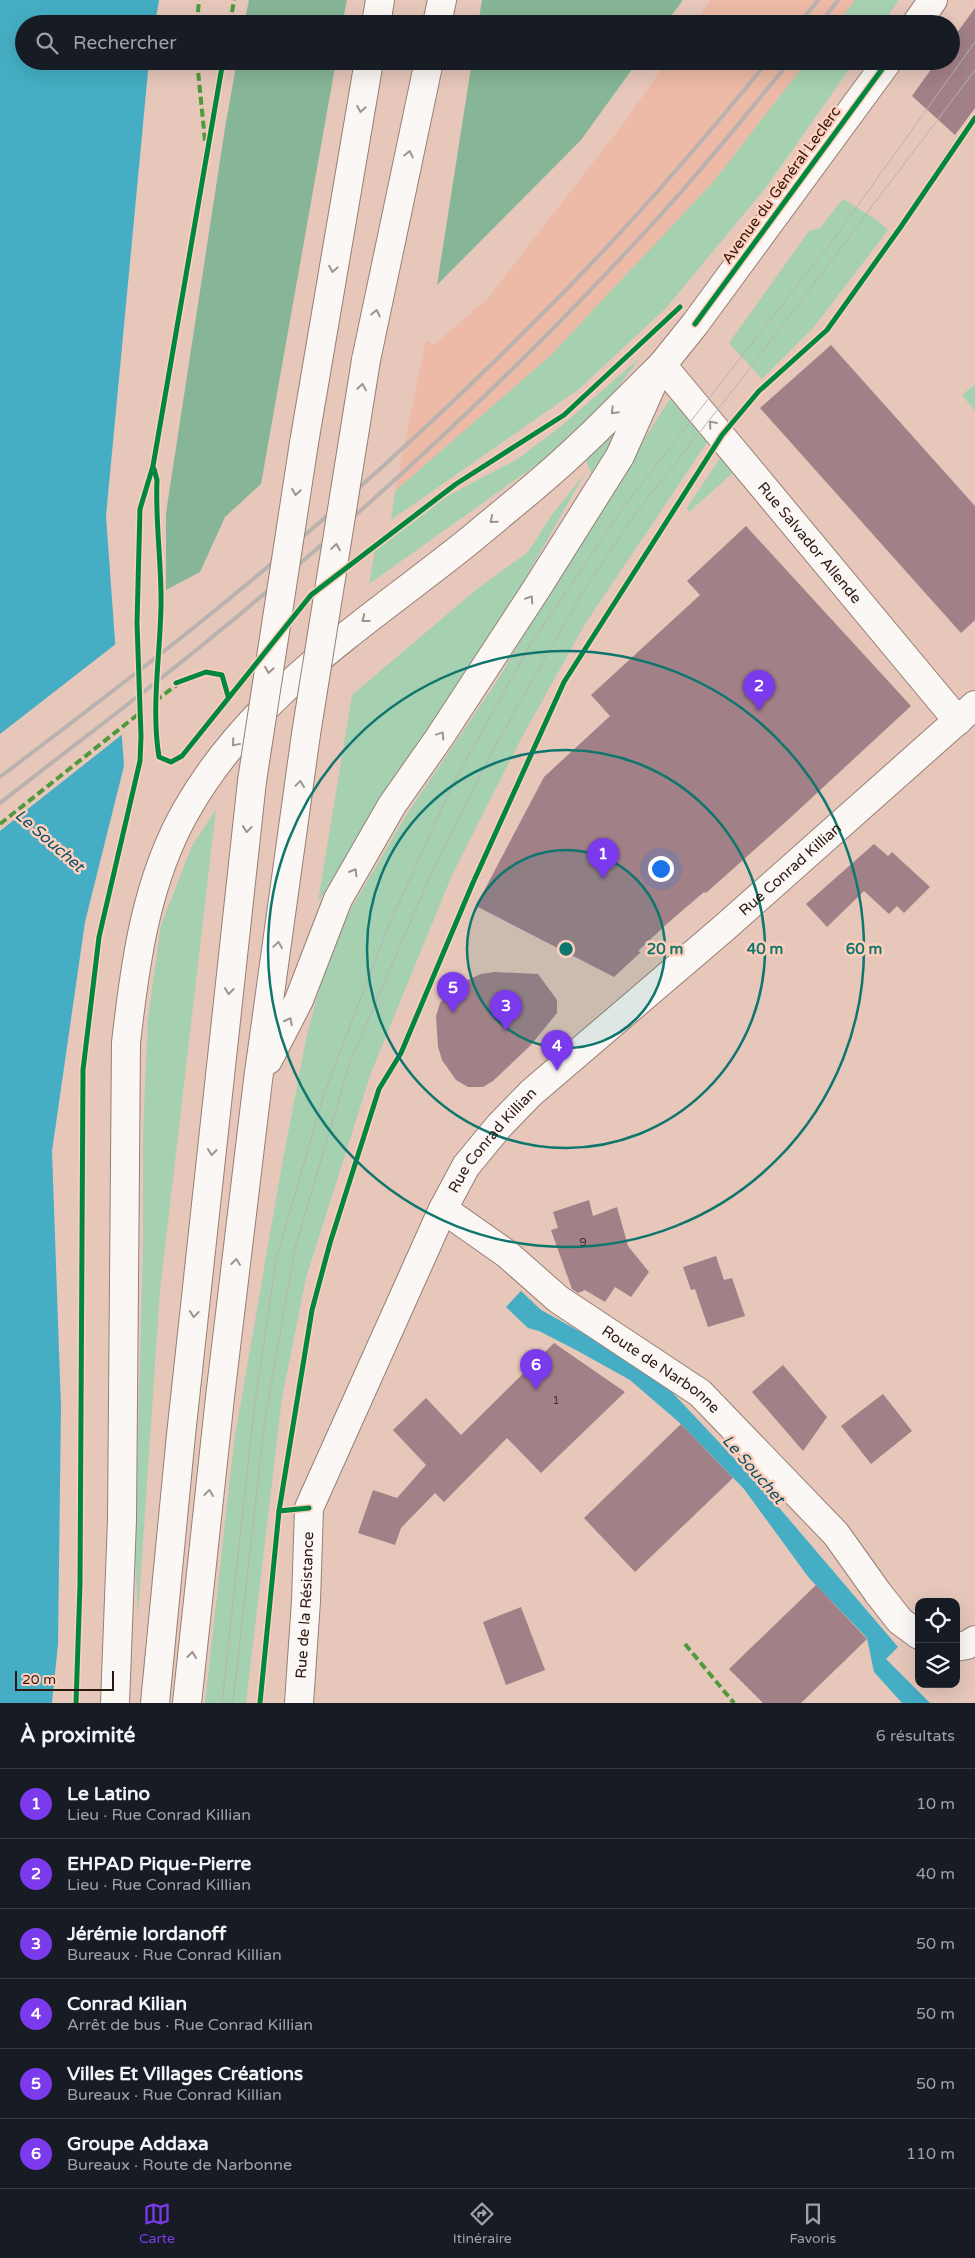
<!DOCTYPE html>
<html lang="fr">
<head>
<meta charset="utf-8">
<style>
	body { margin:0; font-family:"Varela Round",sans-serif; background:#242831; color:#f1f3f6 }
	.controls { position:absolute; right:15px; bottom:15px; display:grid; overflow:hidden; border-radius:10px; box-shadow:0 5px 20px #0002 }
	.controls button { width:45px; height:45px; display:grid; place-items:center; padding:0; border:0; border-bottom:1px solid #363941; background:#171b24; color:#f1f3f6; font:25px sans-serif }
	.scale { position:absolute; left:15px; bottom:12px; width:99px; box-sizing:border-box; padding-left:5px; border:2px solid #2e1910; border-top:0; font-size:14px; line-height:18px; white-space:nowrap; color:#2e1910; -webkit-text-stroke:4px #ffcfbc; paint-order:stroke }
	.you { position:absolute; left:660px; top:868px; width:18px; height:18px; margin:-12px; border:4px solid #fff; border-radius:50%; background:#1a73e8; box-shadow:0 0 0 8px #1a73e833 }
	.badge { display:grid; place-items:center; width:32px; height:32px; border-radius:50%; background:#7c3aed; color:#fff; font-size:16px; font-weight:700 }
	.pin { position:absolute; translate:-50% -41px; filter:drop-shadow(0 1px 2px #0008) }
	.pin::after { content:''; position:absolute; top:26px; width:18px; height:15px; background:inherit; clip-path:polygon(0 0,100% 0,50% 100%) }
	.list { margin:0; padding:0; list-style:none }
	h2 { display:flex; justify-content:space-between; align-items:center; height:65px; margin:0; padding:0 20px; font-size:21px }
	h2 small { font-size:16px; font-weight:400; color:#9ea1a6 }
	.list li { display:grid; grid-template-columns:32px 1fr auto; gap:15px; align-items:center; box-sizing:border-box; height:70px; padding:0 20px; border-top:1px solid #363941 }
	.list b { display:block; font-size:19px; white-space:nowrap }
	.list p { margin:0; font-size:16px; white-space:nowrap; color:#9ea1a6 }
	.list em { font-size:16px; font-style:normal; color:#9ea1a6 }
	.icon { flex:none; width:28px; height:28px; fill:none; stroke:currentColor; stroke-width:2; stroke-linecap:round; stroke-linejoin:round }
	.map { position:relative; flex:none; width:975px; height:1703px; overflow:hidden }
	.search { position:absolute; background:#171b24; box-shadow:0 5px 20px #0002; left:15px; right:15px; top:15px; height:55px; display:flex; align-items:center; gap:12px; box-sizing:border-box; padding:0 18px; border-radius:28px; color:#9ea1a6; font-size:19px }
	.sheet { height:485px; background:#171b24 }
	nav { display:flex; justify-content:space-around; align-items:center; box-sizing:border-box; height:70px; border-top:1px solid #363941; background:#171b24; font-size:14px; color:#9ea1a6 }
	nav a { display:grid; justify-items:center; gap:2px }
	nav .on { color:#7c3aed }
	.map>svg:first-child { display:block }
</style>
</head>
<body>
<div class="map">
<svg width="975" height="1703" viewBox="0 0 975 1703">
	<rect width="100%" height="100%" fill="#e6c7ba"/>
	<!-- built -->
	<g fill="#ecbaa6">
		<path d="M710 0H858L839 24H694Z"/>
		<path d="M667 61H810L734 159 616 290 537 370 395 491 426 340 434 345 488 298 626 120Z"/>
	</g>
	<!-- green -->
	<g fill="#a6d1b1">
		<path d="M855 0H899L882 24H837Z"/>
		<path d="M807 61H855L767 186 667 307 579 389 391 520 395 491 550 356 714 181Z"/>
		<path d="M843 199 877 220 888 230 814 327 762 379 729 343 809 231 820 228Z"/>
		<path d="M640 358 611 396 543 460 369 584 375 550 448 496 519 458 560 427Z"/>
		<path d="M975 384V411L962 395Z"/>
		<path d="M641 398 593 477 584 456Z"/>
		<path d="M670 399 712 435 585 624 521 739 452 875 371 1073 306 1278 282 1398 246 1703H205L234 1442 281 1170 306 1039 322 978 345 919 407 814 497 681 575 547Z"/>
		<path d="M724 452 738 468 689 512 687 508Z"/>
		<path d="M585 473 507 611 318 902 352 695 477 589 528 552 551 516Z"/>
		<path d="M216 809 160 1291 138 1617 135 1551 143 1239V1133L148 1017 161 925 192 846Z"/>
	</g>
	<!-- forest -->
	<g fill="#86b697">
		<path d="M249 0H347L342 24H244Z"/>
		<path d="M482 0H683L665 24H478Z"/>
		<path d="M237 61H336L261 484 225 517 200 572 166 590V513L225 128Z"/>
		<path d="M472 61H638L581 140 437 285Z"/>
	</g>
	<!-- water -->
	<g fill="#45aec4">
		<path d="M0 0H159L155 24H24V61H149L106 516 124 766 85 922 52 1151 61 1407 58 1644 52 1703H0Z"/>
		<path d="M521 1291 541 1310 653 1372 764 1490 898 1647 886 1659 930 1703H902L874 1672 867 1638 809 1578 744 1489 681 1424 630 1380 576 1350 539 1331 528 1328 506 1307Z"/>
	</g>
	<!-- pier -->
	<path fill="#e6c7ba" d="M117 643 124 733 0 831V734Z"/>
	<!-- building -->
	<g fill="#a18087">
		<path d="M975 8V108L955 135 912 96 937 61H951V41Z"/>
		<path d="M831 345 975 506V620L961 633 760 408Z"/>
		<path d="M746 526 911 706 790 818 706 893 704 892 669 922 638 951 641 952 614 977 476 906 544 777 610 716 591 695 700 595 687 581Z"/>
		<path d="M874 844 888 856 892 852 930 887 904 913 897 906 889 914 864 891 827 927 806 904Z"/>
		<path d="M495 972 538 974 557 1000V1013L531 1045 493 1081 483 1087H468L456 1080 442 1060 438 1047 436 1016 440 1003 456 985 481 974Z"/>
		<path d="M589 1200 593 1216 617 1207 628 1246 649 1272 631 1297 615 1287 605 1302 585 1290 578 1293 572 1289 551 1230 558 1228 553 1212Z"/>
		<path d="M716 1256 724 1280 732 1278 745 1316 708 1327 695 1289 691 1290 683 1267Z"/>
		<path d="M554 1343 625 1392 541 1473 507 1438 444 1502 435 1493 401 1528 395 1545 358 1533 373 1490 397 1498 426 1465 393 1430 426 1398 461 1435Z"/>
		<path d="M783 1365 827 1417 803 1451 752 1392Z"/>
		<path d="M883 1394 912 1431 871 1464 841 1426Z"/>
		<path d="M681 1424 733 1478 635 1572 584 1518Z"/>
		<path d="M816 1585 867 1639 801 1703H763L729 1669Z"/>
		<path d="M521 1607 545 1670 506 1685 483 1622Z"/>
	</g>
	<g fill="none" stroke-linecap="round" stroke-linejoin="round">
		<!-- minor casing -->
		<g stroke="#967f75" stroke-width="30">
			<g id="minor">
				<path id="s1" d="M662 365 958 721"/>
				<path id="s2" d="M443 1209 507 1254 558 1299 700 1393 836 1534 878 1593 900 1621 919 1635"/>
				<path d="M956 1647 967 1645 975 1640"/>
				<path id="s3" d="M299 1703 306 1601 309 1508 443 1209 466 1166 499 1126 531 1093 724 928 975 705"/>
			</g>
		</g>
		<!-- major casing -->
		<g stroke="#967f75" stroke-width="30">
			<g id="major">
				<path d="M916 24 933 0"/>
				<path d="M662 365 695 324 888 61"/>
			</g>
		</g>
		<!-- highway casing -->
		<g stroke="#967f75" stroke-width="30">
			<g id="highway">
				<path d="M376 24 380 0"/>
				<path d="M437 24 442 0"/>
				<path d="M366 360 429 61"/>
				<path d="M304 443 369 61"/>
				<path d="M268 1060 299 1000 338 899 392 805 439 738 537 588 620 456 654 380"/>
				<path d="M115 1703 122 1520 126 1043C135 963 146 880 187 809 254 692 367 623 469 541 502 513 537 486 569 456 601 427 631 395 662 365"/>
				<path d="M155 1703 181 1435 252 781"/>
				<path d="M187 1703 220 1397 258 1080 306 734"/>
			</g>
		</g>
		<!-- minor -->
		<use href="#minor" stroke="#fbf7f5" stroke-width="28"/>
		<!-- major -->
		<use href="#major" stroke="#fbf7f5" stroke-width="28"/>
		<!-- highway -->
		<use href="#highway" stroke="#fbf7f5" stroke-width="28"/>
		<!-- tram -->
		<g stroke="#b9b2ae" stroke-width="1">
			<path d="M222 1703 254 1410 276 1260 324 1094 388 927 454 782 530 645 625 505 833 240 975 42"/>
			<path d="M233 1703 265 1419 295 1248 350 1062 431 874 494 748 581 595 636 513 744 376 975 70"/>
		</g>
		<!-- rail -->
		<g stroke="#b9b2ae" stroke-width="4">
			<path d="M799 24 818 0"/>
			<path d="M820 24 838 0"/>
			<path d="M0 777C66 727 132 677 197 625 320 526 439 419 550 306 627 229 699 146 768 61"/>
			<path d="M0 803C70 748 142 695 211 638 364 513 511 378 645 232 696 177 743 119 790 61"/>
		</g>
		<!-- highway-bridge casing -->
		<g stroke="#967f75" stroke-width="30" stroke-linecap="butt">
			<g id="highway-bridge">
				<path d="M306 734 366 360"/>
				<path d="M252 781 304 443"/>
			</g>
		</g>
		<!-- highway-bridge -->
		<use href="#highway-bridge" stroke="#fbf7f5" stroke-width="28"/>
		<!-- quiet -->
		<g stroke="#50993c" stroke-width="4" stroke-dasharray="8 4" stroke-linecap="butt">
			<path d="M197 24 199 0"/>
			<path d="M230 24 234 0"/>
			<path d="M197 61 205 141"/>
			<path d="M155 701 181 682"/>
			<path d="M0 824 141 712"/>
			<path d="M685 1644 734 1703"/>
		</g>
		<!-- cycleway casing -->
		<g stroke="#ffcfbc" stroke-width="8">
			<g id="cycleway">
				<path d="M695 324 888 61"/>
				<path d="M154 469 157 480C155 523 162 565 161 607 160 657 151 708 159 757L171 762 182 756 311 595 456 484 564 415 680 307"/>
				<path d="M176 683 206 672 222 675 228 696"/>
				<path d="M279 1511 312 1310 330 1243 379 1089 401 1053 472 885 564 682 722 435 759 391 827 330 900 228 975 118"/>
				<path d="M76 1703 80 1585 83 1070 99 937 140 761 141 736 137 623 140 509 153 466 223 61"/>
				<path d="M260 1703 279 1511 309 1508"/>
			</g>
		</g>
		<!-- cycleway -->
		<use href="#cycleway" stroke="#00873e" stroke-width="5"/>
	</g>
	<!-- one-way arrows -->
	<defs><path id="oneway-chevron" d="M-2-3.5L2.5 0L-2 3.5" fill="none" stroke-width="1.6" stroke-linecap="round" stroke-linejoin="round" transform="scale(1.25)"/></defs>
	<g stroke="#9f938e">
		<use href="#oneway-chevron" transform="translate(361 109) rotate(100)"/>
		<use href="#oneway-chevron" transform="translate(409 154) rotate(-78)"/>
		<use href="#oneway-chevron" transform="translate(333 269) rotate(100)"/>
		<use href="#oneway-chevron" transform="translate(376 313) rotate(-78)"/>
		<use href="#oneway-chevron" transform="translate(362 387) rotate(-81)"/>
		<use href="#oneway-chevron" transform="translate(614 411) rotate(135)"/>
		<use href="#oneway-chevron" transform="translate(712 424) rotate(-131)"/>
		<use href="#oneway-chevron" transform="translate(296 492) rotate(99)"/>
		<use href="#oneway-chevron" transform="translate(493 520) rotate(140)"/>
		<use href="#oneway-chevron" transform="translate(336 547) rotate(-81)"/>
		<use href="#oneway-chevron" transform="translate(530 599) rotate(-57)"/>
		<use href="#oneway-chevron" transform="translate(365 619) rotate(142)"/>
		<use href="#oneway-chevron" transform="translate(269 670) rotate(99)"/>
		<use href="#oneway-chevron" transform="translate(441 735) rotate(-56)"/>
		<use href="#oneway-chevron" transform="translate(235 743) rotate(130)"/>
		<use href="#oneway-chevron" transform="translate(300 784) rotate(-82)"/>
		<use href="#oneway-chevron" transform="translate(247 829) rotate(96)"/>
		<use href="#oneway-chevron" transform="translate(354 872) rotate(-60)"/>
		<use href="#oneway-chevron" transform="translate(278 945) rotate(-82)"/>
		<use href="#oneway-chevron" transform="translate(229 991) rotate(96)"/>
		<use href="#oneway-chevron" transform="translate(289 1021) rotate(-63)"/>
		<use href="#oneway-chevron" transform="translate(212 1152) rotate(96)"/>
		<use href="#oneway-chevron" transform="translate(236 1262) rotate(-83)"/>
		<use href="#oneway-chevron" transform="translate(194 1314) rotate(96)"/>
		<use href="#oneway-chevron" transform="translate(209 1493) rotate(-84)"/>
		<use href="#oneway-chevron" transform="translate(192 1655) rotate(-84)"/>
	</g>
	<!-- distance rings -->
	<circle cx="566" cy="949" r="99" fill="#0f766e" fill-opacity=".12"/>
	<g fill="none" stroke="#0f766e" stroke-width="2.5">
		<circle cx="566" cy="949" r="99"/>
		<circle cx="566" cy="949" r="199"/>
		<circle cx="566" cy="949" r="298"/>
	</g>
	<g text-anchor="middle" stroke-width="5" stroke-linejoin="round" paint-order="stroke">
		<!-- number labels -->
		<g font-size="12" fill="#4b332e">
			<text x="583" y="1246">9</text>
			<text x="556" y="1404">1</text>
		</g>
		<!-- street labels -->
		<g font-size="15" fill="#2e1910" stroke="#ffcfbc">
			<text transform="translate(781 185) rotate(-54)" y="5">Avenue du Général Leclerc</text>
			<text dy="5" stroke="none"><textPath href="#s1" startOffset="231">Rue Salvador Allende</textPath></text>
			<text dy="5" stroke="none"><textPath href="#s3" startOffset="1012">Rue Conrad Killian</textPath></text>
			<text dy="5" stroke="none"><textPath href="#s3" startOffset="608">Rue Conrad Killian</textPath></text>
			<text dy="5" stroke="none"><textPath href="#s2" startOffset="271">Route de Narbonne</textPath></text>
			<text dy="5" stroke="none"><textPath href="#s3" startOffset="98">Rue de la Résistance</textPath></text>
		</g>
		<!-- water labels -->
		<g font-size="16" font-style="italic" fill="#085368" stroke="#ffcfbc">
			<text transform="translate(50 840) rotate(41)" y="6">Le Souchet</text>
			<text transform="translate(754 1469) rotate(49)" y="6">Le Souchet</text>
		</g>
	</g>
	<circle cx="566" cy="949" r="8" fill="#0f766e" stroke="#ffcfbc" stroke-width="2.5"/>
	<g font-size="15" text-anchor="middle" font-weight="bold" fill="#0f766e" stroke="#ffcfbc" stroke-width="5" stroke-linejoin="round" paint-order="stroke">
		<text x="665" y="954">20 m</text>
		<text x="765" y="954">40 m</text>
		<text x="864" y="954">60 m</text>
	</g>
</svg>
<div class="controls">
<button><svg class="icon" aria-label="locate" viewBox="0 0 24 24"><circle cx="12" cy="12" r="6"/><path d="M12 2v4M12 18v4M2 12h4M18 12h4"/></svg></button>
<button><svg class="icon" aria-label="layers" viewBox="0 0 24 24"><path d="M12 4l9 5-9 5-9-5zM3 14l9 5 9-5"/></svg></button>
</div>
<div class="scale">20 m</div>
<div class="you"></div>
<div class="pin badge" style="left:603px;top:879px">1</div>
<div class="pin badge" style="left:759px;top:711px">2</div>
<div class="pin badge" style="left:506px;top:1031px">3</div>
<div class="pin badge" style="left:557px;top:1071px">4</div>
<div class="pin badge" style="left:453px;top:1013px">5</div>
<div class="pin badge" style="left:536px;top:1390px">6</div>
<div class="search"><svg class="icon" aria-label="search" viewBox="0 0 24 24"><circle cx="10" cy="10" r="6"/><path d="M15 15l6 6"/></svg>Rechercher</div>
</div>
<section class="sheet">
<h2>À proximité<small>6 résultats</small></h2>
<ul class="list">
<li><span class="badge">1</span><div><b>Le Latino</b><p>Lieu · Rue Conrad Killian</p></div><em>10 m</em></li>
<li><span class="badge">2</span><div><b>EHPAD Pique-Pierre</b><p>Lieu · Rue Conrad Killian</p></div><em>40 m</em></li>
<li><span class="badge">3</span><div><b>Jérémie Iordanoff</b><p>Bureaux · Rue Conrad Killian</p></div><em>50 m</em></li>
<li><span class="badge">4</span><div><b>Conrad Kilian</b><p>Arrêt de bus · Rue Conrad Killian</p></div><em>50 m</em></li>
<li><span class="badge">5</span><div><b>Villes Et Villages Créations</b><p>Bureaux · Rue Conrad Killian</p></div><em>50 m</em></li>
<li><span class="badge">6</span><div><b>Groupe Addaxa</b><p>Bureaux · Route de Narbonne</p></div><em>110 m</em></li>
</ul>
</section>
<nav>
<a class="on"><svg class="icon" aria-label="map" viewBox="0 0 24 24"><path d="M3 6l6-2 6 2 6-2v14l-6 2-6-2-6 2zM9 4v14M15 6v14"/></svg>Carte</a>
<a><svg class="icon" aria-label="directions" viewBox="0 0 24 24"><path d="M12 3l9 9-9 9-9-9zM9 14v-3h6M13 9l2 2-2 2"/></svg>Itinéraire</a>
<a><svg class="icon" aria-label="saved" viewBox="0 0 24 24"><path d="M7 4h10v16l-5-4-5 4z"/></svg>Favoris</a>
</nav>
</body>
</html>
